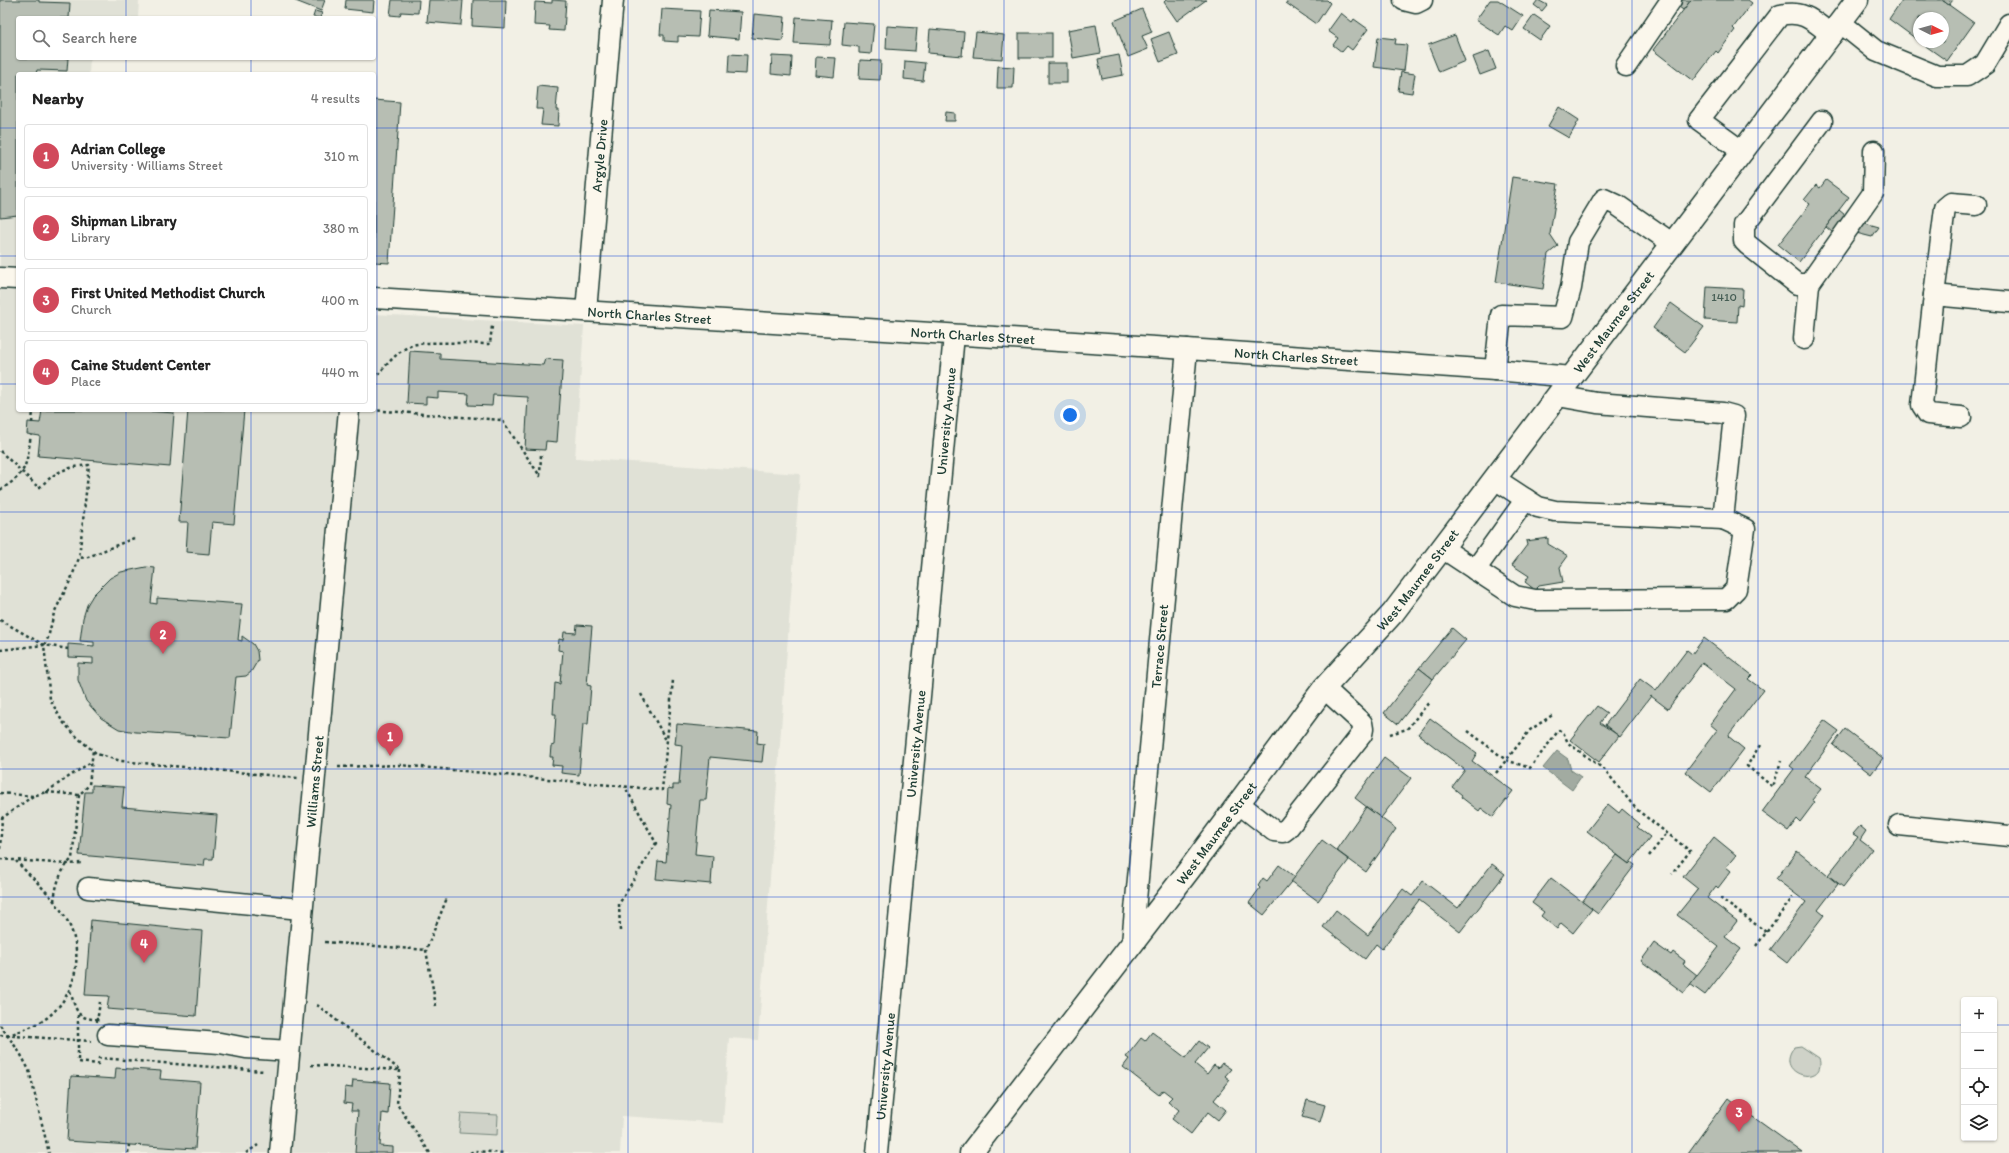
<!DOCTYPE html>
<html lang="en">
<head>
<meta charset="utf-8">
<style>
	body { margin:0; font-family:Itim,sans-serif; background:#f2f2f2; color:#222 }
	.controls { position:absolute; right:12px; bottom:12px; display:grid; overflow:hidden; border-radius:4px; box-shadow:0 1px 3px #0004 }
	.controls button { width:36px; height:36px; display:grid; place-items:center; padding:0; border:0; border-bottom:1px solid #e0e0e0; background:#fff; color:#222; font:20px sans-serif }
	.compass { position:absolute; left:1913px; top:12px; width:36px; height:36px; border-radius:50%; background:#fff; box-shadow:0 1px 3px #0004; rotate:95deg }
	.you { position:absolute; left:1070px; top:415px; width:14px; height:14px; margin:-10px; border:3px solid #fff; border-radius:50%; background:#1a73e8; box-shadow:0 0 0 6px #1a73e833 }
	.badge { display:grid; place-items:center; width:26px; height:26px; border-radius:50%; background:#d1495b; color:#fff; font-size:13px; font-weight:700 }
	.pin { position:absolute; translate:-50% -33px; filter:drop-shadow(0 1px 2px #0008) }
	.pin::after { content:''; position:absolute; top:21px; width:14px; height:12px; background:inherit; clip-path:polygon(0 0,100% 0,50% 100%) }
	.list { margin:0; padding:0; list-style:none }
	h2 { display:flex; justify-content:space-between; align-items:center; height:52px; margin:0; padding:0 16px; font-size:17px }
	h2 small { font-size:13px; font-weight:400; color:#767676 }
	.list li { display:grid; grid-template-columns:26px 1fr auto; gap:12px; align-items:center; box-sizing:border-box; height:64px; margin:0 8px 8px; padding:0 8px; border:1px solid #e0e0e0; border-radius:4px }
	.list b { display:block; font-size:15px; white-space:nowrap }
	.list p { margin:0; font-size:13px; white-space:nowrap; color:#767676 }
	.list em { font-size:13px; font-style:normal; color:#767676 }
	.icon { flex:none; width:22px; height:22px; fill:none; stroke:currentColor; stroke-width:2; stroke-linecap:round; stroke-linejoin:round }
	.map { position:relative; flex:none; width:2009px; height:1153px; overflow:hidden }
	.search { position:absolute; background:#fff; box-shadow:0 1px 3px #0004; left:16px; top:16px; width:360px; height:44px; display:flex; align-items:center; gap:10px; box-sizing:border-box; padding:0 14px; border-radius:4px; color:#767676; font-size:15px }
	.panel { position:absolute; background:#fff; box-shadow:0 1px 3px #0004; left:16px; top:72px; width:360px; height:340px; border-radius:4px }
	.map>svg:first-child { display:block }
</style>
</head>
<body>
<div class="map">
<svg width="2009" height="1153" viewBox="0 0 2009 1153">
	<rect width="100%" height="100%" fill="#f2f0e5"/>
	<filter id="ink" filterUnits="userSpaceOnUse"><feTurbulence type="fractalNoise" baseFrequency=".025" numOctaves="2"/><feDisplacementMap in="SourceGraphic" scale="8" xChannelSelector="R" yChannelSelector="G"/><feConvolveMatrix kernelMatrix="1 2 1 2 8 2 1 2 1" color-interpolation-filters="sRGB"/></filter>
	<g filter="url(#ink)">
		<!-- built -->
		<path fill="#e0e1d6" d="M0 0H139L138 18H18V58H90L89 74H18V410H374V314L584 326 575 458 800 474 758 1040 729 1038 723 1123 622 1116 620 1153H0Z"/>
		<!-- green -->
		<g fill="#cfd2c8" stroke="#77887e">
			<path d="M1801 1046 1819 1058C1828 1088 1772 1076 1794 1047Z"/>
			<path d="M461 1113 498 1115 497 1135 459 1133Z"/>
		</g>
		<!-- water -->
		<path fill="#a2aba1" stroke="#6e7f75" d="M1557 751 1568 759 1571 770 1581 777 1572 790 1543 768Z"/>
		<!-- building -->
		<g fill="#b7beb3" stroke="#1f3d34">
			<path d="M0 0H39V2L70 3 69 18H18V58H68L67 71 37 70 36 74H18V215L0 217Z"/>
			<path d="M293 0H325L321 11Z"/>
			<path d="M346 0H374L373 12 345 9Z"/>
			<path d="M392 0H419L418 13 401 12 400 16 390 15Z"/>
			<path d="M429 0H463L461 25 427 22Z"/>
			<path d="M473 0H506L505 28 472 26Z"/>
			<path d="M552 0 566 1 564 31 549 30 550 26 534 25 535 2 552 3Z"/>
			<path d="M1166 0H1206L1177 21 1164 2Z"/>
			<path d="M1288 0H1327L1330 3 1316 24 1286 3Z"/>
			<path d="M1490 0H1498L1523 16 1513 31 1505 26 1499 35 1476 20Z"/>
			<path d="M1538 0 1547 5 1542 11 1534 5Z"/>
			<path d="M1670 0H1691L1683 10Z"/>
			<path d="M1691 0H1748L1752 3 1733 28 1735 30 1718 53 1716 51 1693 81 1653 50Z"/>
			<path d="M1902 0H1942L1974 23 1947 61 1920 42H1943V18H1919V41L1889 19Z"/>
			<path d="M1942 0H1953L1949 5Z"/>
			<path d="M662 9 700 11 698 37 678 36V42L664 41V35H660Z"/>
			<path d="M1142 9 1152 32 1142 36 1148 49 1128 57 1114 21Z"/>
			<path d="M709 10 741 12 739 39 707 36Z"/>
			<path d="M315 11 322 13 320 18 313 17Z"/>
			<path d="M1341 13 1352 22 1354 19 1368 29 1352 50 1347 46 1342 52 1333 45 1338 38 1328 31Z"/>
			<path d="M754 14 785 17 783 41 752 38Z"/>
			<path d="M1534 15 1550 26 1540 40 1524 29Z"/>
			<path d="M796 17 832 20 830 45 794 43Z"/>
			<path d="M844 22 874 24 871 54 859 53V47L842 45Z"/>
			<path d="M1096 25 1101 53 1073 58 1068 30Z"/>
			<path d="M887 26 917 28 915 51 886 49Z"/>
			<path d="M930 29 964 32 962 56 928 53Z"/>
			<path d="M976 32 1004 35 1002 59 973 57Z"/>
			<path d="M1169 32 1178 55 1160 62 1151 39Z"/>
			<rect x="1019" y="33" width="33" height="25"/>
			<path d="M1455 35 1465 61 1439 72 1428 45Z"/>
			<path d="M1378 37 1396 39 1395 44 1407 45 1404 71 1374 67Z"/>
			<path d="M1489 51 1496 69 1480 75 1473 57Z"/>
			<path d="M729 54 747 55 746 74 728 73Z"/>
			<path d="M1119 55 1123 75 1102 79 1098 59Z"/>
			<path d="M772 56 792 57 791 76 771 74Z"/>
			<path d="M816 57 836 58 834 77 815 75Z"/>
			<path d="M860 60 881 61 880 80 859 79Z"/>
			<path d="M905 61 925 63 923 81 904 79Z"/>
			<rect x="1048" y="63" width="19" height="20"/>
			<path d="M998 66 1014 67 1013 88H997Z"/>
			<path d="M1401 72 1415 74 1412 93 1398 91Z"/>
			<path d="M538 86 558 88 556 110H559L558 126 541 125 543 109H536Z"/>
			<path d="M374 100 400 102 389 263 374 262Z"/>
			<path d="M1559 107 1579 120 1569 138 1548 126Z"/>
			<path d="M946 112 955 113V121H945Z"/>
			<path d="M1512 177 1558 184 1550 234 1558 246 1548 254 1543 289 1496 282Z"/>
			<path d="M1826 180 1849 197 1799 262 1778 245 1810 204 1804 200 1816 185 1820 188Z"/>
			<path d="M1839 210 1845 215 1844 217 1879 227 1872 237 1836 228 1833 233 1826 227Z"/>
			<path d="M1707 287 1743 289 1742 306 1738 305 1737 322 1705 320Z"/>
			<path d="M1671 303 1704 327 1685 352 1653 328Z"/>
			<path d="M410 351 440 353V359L543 365 545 359 563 360 557 442 546 441 545 450 525 449 528 397 493 395 492 406 468 405 469 394 438 392V398L426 397V404L407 403Z"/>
			<path d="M42 410H135L174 413 170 467 38 456 40 436 27 434 28 422 40 423Z"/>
			<path d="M188 410H244L234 524 212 522 209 554 186 552 188 522H179Z"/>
			<path d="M1548 538V544L1568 556 1560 567 1563 582 1539 586 1535 590 1525 582 1529 576 1512 565 1527 545 1526 541Z"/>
			<path d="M146 567 155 568 151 603 157 604V598L242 604 238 640 242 641V636L253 644 257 651 258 660 251 672 246 676 236 677 230 738 136 732 119 729 101 718 86 701 78 680V663L93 664V658L68 657V644L94 646V642L80 641 83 618 87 605 93 595 110 578 121 572Z"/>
			<path d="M577 625 592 626 587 685 591 686 588 724H583L579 775 561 773 562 766 552 765 553 757H550L551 746 554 745 556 714H553L555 683 560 684 563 651 558 650 559 639 563 640 564 632 576 633Z"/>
			<path d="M1452 628 1466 640 1433 679 1419 668Z"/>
			<path d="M1704 638 1752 675 1748 679 1763 690 1728 736 1744 749 1711 792 1685 772 1717 730 1710 724 1736 689 1702 663 1668 709 1651 696 1620 737 1605 725 1640 679 1656 691 1687 650 1692 654Z"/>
			<path d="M1419 668 1433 679 1398 724 1384 713Z"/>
			<path d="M1597 706 1607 713 1600 723 1619 736 1599 762 1570 740Z"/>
			<path d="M1430 718 1477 753 1472 761 1513 791 1493 817 1481 808 1479 811 1461 797 1462 795 1452 787 1465 770 1418 734Z"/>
			<path d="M1824 720 1839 731 1805 777 1821 789 1812 800 1815 802 1800 822 1797 819 1788 831 1762 812 1794 769 1790 766Z"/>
			<path d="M677 724 758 731 757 743 764 744 762 762 710 757 706 800H700L695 854 713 856 711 884 656 879 658 861 666 862 671 805 667 804 668 788 673 789V785H679L682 745 675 744Z"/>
			<path d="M1845 729 1883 758 1871 774 1833 745Z"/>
			<path d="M1384 758 1411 778 1381 818 1355 798Z"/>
			<path d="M92 785 124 787 122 807 217 815 213 859H205L204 866 79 855 85 792H92Z"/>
			<path d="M1608 804 1619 813 1622 809 1640 824 1637 827 1650 837 1629 864 1587 831Z"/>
			<path d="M1366 807 1396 829 1366 872 1336 850Z"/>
			<path d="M1860 826 1866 831 1860 840 1872 849 1843 887 1828 875 1858 837 1853 834Z"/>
			<path d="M1714 837 1736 855 1726 867 1731 871 1718 888 1716 886 1707 898 1737 921 1725 937 1741 949 1705 995 1690 984 1719 947 1677 915 1698 889 1683 877Z"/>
			<path d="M1322 840 1349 860 1318 901 1291 881Z"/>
			<path d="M1797 851 1838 884 1818 910 1824 915 1787 963 1770 950 1806 902 1776 879Z"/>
			<path d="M1617 855 1629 864 1631 862 1635 865 1598 914 1582 902Z"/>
			<path d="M1492 864 1505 874 1460 932 1419 900 1382 949 1376 944 1365 959 1323 927 1336 910 1368 935 1403 889 1412 896 1423 881 1458 908Z"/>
			<path d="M1279 865 1295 877 1264 915 1249 903 1260 888 1258 886 1263 878 1267 881Z"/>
			<path d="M1551 878 1592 909 1573 933 1561 923 1557 929 1541 916 1544 912 1532 903Z"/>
			<path d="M91 920 202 931 196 1016 107 1009 109 996 85 995Z"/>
			<path d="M1654 943 1671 955 1673 952 1685 961 1683 964 1697 975 1684 993 1641 961Z"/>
			<path d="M1152 1032 1186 1058 1199 1041 1208 1048 1195 1064 1207 1074 1214 1065 1218 1068 1222 1063 1231 1069 1225 1076 1230 1080 1214 1100 1226 1110 1218 1120 1208 1112 1191 1134 1172 1119 1179 1110 1168 1101 1172 1097 1163 1090 1159 1095 1123 1067 1129 1059 1126 1057 1141 1038 1145 1041Z"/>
			<path d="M116 1068 161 1071 160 1079 200 1082 195 1149 67 1141 71 1076 115 1079Z"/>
			<path d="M353 1080 390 1083 388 1114 382 1113 380 1146 393 1147V1153H355L358 1111H351L352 1104 344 1103 345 1087 352 1088Z"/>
			<path d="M1728 1098 1738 1106 1741 1102 1749 1108 1746 1112 1803 1153H1688Z"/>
			<path d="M1307 1100 1325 1105 1320 1122 1302 1117Z"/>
		</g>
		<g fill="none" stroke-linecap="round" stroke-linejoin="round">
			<!-- minor casing -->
			<g stroke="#1f3d34" stroke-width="23">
				<g id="minor">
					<path d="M1404 0 1416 3 1422 0"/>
					<path d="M1841 23 1876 51 1937 76H1967L1985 64 2009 24"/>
					<path d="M1626 66 1671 0"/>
					<path d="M1822 121 1744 225V241L1748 245 1797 284H1809L1873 193 1874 151"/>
					<path d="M1743 152 1699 120 1780 15C1805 10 1813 21 1832 35"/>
					<path d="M0 278 18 279"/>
					<path d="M1934 295 1945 208 1951 203 1976 205"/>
					<path id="s1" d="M374 298 1187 349 1495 370 1572 377"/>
					<path id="s2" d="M586 311 613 0"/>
					<path d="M1804 339 1809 284"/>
					<path d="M1495 370 1501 315 1563 317 1571 288 1578 242 1604 199 1617 205 1673 244"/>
					<path d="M1961 417 1928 414 1922 405 1934 295 2009 302"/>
					<path d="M1495 479 1538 507 1555 511 1723 519 1734 416 1723 413 1597 403 1558 396"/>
					<path d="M1442 548 1515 596 1535 600 1726 599 1736 589 1745 529 1723 519"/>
					<path d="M1475 570 1526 499"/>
					<path d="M1238 803 1274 831 1283 832 1287 829 1362 734 1363 729 1362 723 1324 688"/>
					<path d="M1899 825 2009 836"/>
					<path d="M88 888 301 909"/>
					<path id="s3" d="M1132 943 1187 349"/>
					<path d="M108 1035 220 1043 246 1048 289 1051"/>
					<path id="s4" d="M280 1153 349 410"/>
					<path id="s5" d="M877 1153 954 335"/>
				</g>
			</g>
			<!-- major casing -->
			<g stroke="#1f3d34" stroke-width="25">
				<g id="major">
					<path id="s6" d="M971 1153 1189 870 1324 688 1393 613 1857 0"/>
				</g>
			</g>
			<!-- path -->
			<g stroke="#1f3d34" stroke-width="2.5" stroke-dasharray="3 3" stroke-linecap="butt">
				<path d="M374 379C385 367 395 353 410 346 423 340 473 344 490 344L492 326"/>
				<path d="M372 410 502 420 540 476 541 455"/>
				<path d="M32 423 33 410"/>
				<path d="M0 451 39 488C57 470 65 468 89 465L79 558"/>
				<path d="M0 490C28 473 26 465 31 435"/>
				<path d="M134 538 88 557 79 558 71 579 54 613 48 638 44 645 50 699 62 721 78 738 97 754 121 761 298 778"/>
				<path d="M0 620 44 645"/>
				<path d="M0 650 44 645 68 649"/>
				<path d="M641 694 666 740"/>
				<path d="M1468 731 1506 760 1530 768 1559 730 1564 734 1568 743 1605 770 1636 809 1690 851 1672 874"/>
				<path d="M1390 734 1407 729 1430 701"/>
				<path d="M1760 745 1747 766 1773 787 1781 761"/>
				<path d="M338 767 400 765 662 790 673 680"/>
				<path d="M1496 773 1530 730 1554 714"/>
				<path d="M46 792 79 795"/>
				<path d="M0 793 33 796"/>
				<path d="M0 849 2 818 33 796 46 792 91 762"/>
				<path d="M1649 856 1667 833"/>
				<path d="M0 859 67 864 81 863"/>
				<path d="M1720 898 1766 932"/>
				<path d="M54 901C56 885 60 870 72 859L79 795 89 785 93 750"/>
				<path d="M620 931 619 904 656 843 625 787"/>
				<path d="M325 942 426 950"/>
				<path d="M1756 946 1793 897"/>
				<path d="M70 991C76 1009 76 1020 98 1019"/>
				<path d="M436 1006 426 950 447 898"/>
				<path d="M78 1015V1062L98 1064 99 1058 264 1071"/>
				<path d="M97 1022 100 1002"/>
				<path d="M0 1025 20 1053 29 1070 49 1153"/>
				<path d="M0 1035 91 1041"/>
				<path d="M7 1036C22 1030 36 1026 48 1017 79 992 85 948 64 915 52 895 32 878 16 861"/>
				<path d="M311 1065 400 1070 317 1005"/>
				<path d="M400 1070 397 1104 430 1153"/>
				<path d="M128 1153 129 1145"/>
				<path d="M246 1153 258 1145"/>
				<path d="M470 1153 474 1151 505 1153"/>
			</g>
			<!-- minor -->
			<use href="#minor" stroke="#fbf7ec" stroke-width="20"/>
			<!-- major -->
			<use href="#major" stroke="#fbf7ec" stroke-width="22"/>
		</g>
	</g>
	<!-- grid -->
	<path fill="none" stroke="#1d4ed8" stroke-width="1" stroke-opacity="0.55" d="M126 0V18M251 0V18M377 0V1153M502 0V1153M628 0V1153M753 0V1153M879 0V1153M1004 0V1153M1130 0V1153M1256 0V1153M1381 0V1153M1507 0V1153M1632 0V1153M1758 0V1153M1883 0V1153M126 58V74M251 58V74M0 128H18M374 128H2009M0 256H18M374 256H2009M0 384H18M374 384H2009M126 410V1153M251 410V1153M0 512H2009M0 641H2009M0 769H2009M0 897H2009M0 1025H1964M1994 1025H2009"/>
	<g text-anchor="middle" stroke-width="3.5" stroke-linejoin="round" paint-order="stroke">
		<!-- number labels -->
		<g font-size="12" fill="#455d54">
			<text x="1724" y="301">1410</text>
		</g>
		<!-- street labels -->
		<g font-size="14" fill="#1f3d34" stroke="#fbf7ec">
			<text dy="5" stroke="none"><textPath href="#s2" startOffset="156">Argyle Drive</textPath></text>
			<text dy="5" stroke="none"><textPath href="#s1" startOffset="276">North Charles Street</textPath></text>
			<text dy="5" stroke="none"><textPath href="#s6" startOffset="1051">West Maumee Street</textPath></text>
			<text dy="5" stroke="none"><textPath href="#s1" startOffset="600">North Charles Street</textPath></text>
			<text dy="5" stroke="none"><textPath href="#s1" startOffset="924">North Charles Street</textPath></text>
			<text dy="5" stroke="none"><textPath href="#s5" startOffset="735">University Avenue</textPath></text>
			<text dy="5" stroke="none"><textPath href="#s6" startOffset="727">West Maumee Street</textPath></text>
			<text dy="5" stroke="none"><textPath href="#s3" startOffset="298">Terrace Street</textPath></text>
			<text dy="5" stroke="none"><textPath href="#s5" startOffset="411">University Avenue</textPath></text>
			<text dy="5" stroke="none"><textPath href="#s4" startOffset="373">Williams Street</textPath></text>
			<text dy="5" stroke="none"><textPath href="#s6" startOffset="403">West Maumee Street</textPath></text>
			<text dy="5" stroke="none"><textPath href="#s5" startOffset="87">University Avenue</textPath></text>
		</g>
	</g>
</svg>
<div class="controls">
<button>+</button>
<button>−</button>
<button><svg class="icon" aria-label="locate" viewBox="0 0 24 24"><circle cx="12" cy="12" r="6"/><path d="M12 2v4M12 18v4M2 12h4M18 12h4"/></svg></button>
<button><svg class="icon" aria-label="layers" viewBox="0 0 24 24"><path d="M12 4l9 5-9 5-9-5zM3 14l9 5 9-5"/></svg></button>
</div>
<svg class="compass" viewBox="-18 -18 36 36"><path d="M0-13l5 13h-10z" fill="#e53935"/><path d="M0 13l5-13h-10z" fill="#767676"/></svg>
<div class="you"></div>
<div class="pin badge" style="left:390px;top:756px">1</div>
<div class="pin badge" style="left:163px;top:654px">2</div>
<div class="pin badge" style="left:1739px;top:1132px">3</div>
<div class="pin badge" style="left:144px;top:963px">4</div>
<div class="search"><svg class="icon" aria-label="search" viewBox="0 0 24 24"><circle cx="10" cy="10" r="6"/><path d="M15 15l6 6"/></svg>Search here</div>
<section class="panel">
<h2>Nearby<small>4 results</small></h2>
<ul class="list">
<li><span class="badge">1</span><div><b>Adrian College</b><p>University · Williams Street</p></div><em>310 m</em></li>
<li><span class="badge">2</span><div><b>Shipman Library</b><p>Library</p></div><em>380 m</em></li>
<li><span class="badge">3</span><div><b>First United Methodist Church</b><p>Church</p></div><em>400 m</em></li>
<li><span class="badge">4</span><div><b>Caine Student Center</b><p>Place</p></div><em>440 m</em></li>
</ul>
</section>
</div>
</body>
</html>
